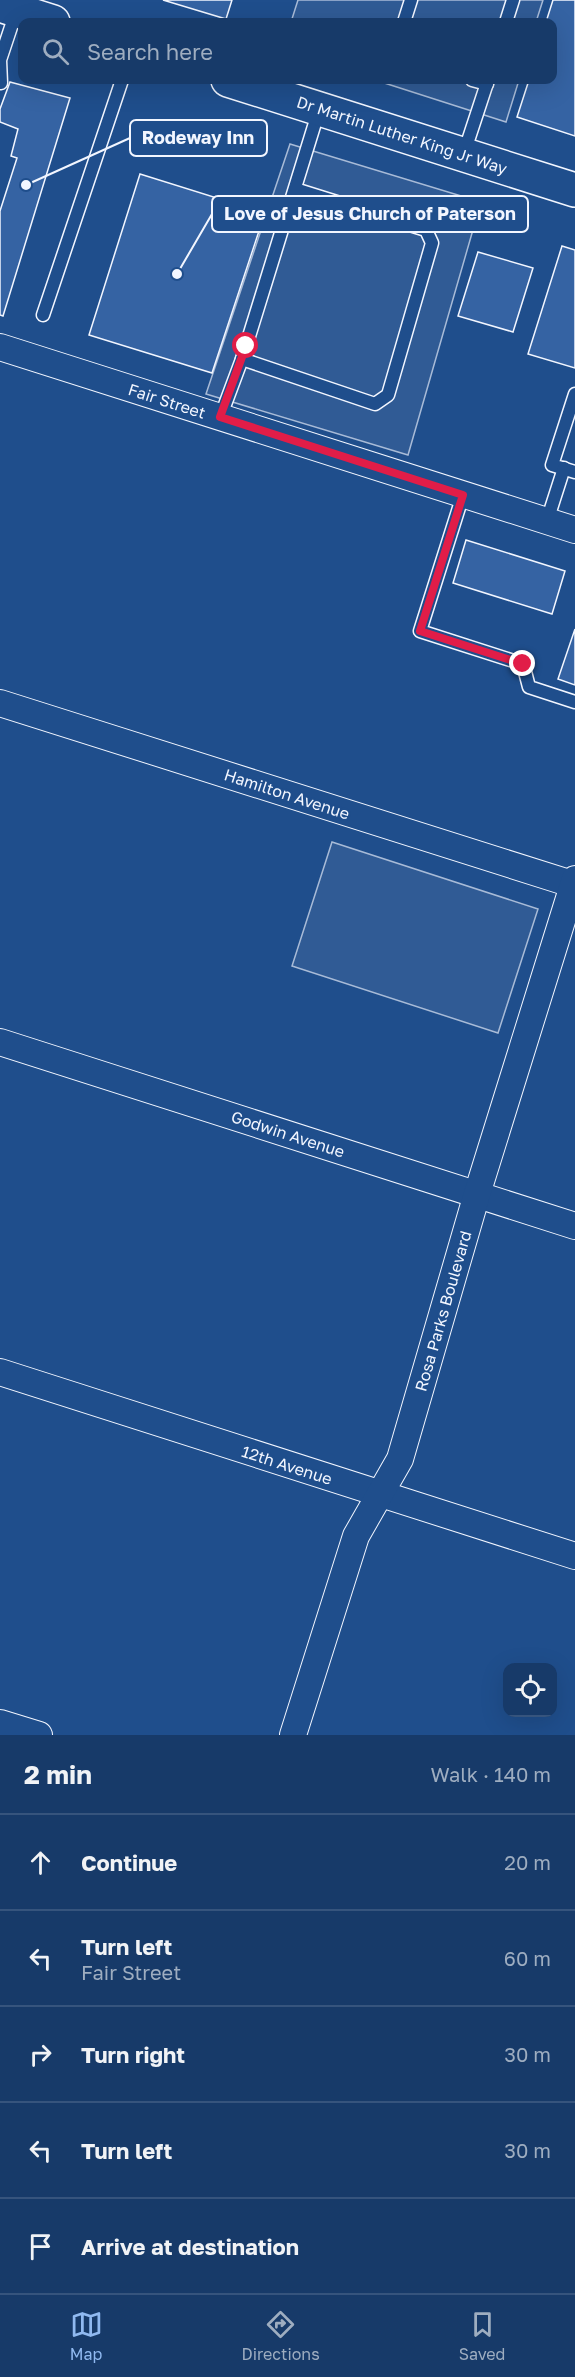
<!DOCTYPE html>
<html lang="en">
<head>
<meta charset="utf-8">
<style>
	body { margin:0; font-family:"Golos Text",sans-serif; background:#244571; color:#f1f3f6 }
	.controls { position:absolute; right:18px; bottom:18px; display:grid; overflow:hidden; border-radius:12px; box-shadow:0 6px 24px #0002 }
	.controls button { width:54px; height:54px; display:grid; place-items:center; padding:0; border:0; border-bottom:2px solid #36547d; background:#173a69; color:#f1f3f6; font:30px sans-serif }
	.stop { position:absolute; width:18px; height:18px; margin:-14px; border:4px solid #e11d48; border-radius:50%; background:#fff }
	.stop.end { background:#e11d48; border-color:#fff; box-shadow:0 2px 6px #0008 }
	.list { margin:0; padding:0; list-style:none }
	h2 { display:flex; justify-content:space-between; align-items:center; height:78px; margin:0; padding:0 24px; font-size:26px }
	h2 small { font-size:20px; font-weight:400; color:#9eadc0 }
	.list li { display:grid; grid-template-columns:39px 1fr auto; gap:18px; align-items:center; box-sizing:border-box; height:96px; padding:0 24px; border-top:2px solid #36547d }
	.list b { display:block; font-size:22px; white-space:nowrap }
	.list p { margin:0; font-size:20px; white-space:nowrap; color:#9eadc0 }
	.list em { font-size:20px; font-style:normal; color:#9eadc0 }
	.icon { flex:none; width:33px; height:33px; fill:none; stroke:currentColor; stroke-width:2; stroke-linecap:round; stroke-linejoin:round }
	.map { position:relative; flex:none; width:575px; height:1735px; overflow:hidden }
	.search { position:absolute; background:#173a69; box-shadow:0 6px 24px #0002; left:18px; right:18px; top:18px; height:66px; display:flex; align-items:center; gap:15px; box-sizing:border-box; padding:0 21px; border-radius:12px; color:#9eadc0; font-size:22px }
	.sheet { height:558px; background:#173a69 }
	nav { display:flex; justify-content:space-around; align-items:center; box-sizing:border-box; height:84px; border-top:2px solid #36547d; background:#173a69; font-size:16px; color:#9eadc0 }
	nav a { display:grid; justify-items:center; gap:3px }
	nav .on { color:#90b9f0 }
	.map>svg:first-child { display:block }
</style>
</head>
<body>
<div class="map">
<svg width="575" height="1735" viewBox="0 0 575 1735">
	<rect width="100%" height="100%" fill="#1f4e8c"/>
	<!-- built -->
	<g fill="#305b95" stroke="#a8bbd7" stroke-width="1.5">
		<path d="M298 0H543L536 22H291Z"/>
		<path d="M375 80H519L506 122Z"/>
		<path d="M290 144 481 202 408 455 206 394Z"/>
		<path d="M332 842 538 909 498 1033 292 966Z"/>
	</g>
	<!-- building -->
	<g fill="#3563a3" stroke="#f2f6ff" stroke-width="1.5">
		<path d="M163 0H232L226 19Z"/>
		<path d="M553 0H575V136L517 117 529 80H552V22H546Z"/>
		<path d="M10 82 70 98 3 316 0 315V211L17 158 11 156 18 129 0 122V109Z"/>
		<path d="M140 174 265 213 212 373 89 335Z"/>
		<path d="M562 246 575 250V368L528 354Z"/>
		<path d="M478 252 533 268 513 332 458 316Z"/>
		<path d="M466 540 565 571 552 614 453 583Z"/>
		<path d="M575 629V685L558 679Z"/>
	</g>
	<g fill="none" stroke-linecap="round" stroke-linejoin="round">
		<!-- service casing -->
		<g stroke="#f2f6ff" stroke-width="15">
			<g id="service">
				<path d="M404 22 411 0"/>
				<path d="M506 22 513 0"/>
				<path d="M472 80 487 84"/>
				<path d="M1 83 0 60 16 12"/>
				<path d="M464 153 488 80"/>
				<path d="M295 189 426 230 432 243 388 395 375 404 242 359 319 110"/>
				<path d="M43 315 122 80"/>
				<path d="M575 394 552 465 575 472"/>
				<path d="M220 418 242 359"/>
				<path d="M463 495 420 631 523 664 529 687 575 702"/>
				<path d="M547 521 564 468"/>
			</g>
		</g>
		<!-- minor casing -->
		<g stroke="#f2f6ff" stroke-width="28">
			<g id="minor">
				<path d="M0 347 575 530"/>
				<path d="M0 703 575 885"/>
				<path d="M0 1042 575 1226"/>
				<path d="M0 1372 575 1556"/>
				<path d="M0 1723 39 1735"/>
				<path d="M293 1735 356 1536 400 1459 477 1194 575 879"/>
			</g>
		</g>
		<!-- primary casing -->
		<g stroke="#f2f6ff" stroke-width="36">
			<g id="primary">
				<path d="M0 5 53 22"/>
				<path d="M228 80 575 190"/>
			</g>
		</g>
		<!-- service -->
		<use href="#service" stroke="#1f4e8c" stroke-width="12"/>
		<!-- minor -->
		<use href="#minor" stroke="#1f4e8c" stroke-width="26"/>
		<!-- primary -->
		<use href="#primary" stroke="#1f4e8c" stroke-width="33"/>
	</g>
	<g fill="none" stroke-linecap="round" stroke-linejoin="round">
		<!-- route -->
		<path stroke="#e11d48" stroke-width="8" d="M246 346 220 417 463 495 420 631 523 664"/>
	</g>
	<g text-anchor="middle" stroke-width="4.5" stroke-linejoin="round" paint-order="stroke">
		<!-- street labels -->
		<g font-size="16" fill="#f2f6ff" stroke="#1f4e8c">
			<text transform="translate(402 135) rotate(18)" y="6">Dr Martin Luther King Jr Way</text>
			<text transform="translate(167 401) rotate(18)" y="6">Fair Street</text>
			<text transform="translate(287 794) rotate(18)" y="6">Hamilton Avenue</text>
			<text transform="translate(288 1134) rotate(18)" y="6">Godwin Avenue</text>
			<text transform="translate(443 1311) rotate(-74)" y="6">Rosa Parks Boulevard</text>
			<text transform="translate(287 1465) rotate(18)" y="6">12th Avenue</text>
		</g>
	</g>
	<!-- callouts -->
	<path fill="none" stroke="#f2f6ff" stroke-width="2" d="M26 185L130 138M177 274L212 214"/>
	<g fill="#f2f6ff" stroke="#1f4e8c" stroke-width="2">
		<circle cx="26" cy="185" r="6"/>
		<circle cx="177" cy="274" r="6"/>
	</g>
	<g fill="#1f4e8c" stroke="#f2f6ff" stroke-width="2">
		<rect x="130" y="120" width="137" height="36" rx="6"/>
		<rect x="212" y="196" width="316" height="36" rx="6"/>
	</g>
	<g font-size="18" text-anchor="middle" font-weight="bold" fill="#f2f6ff">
		<text x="198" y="144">Rodeway Inn</text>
		<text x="370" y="220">Love of Jesus Church of Paterson</text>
	</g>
</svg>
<div class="controls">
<button><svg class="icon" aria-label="locate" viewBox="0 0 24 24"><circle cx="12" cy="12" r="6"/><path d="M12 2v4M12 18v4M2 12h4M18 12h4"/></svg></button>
</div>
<div class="stop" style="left:246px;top:346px"></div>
<div class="stop end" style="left:523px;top:664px"></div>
<div class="search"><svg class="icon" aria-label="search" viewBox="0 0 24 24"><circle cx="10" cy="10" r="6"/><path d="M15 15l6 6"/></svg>Search here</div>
</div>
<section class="sheet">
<h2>2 min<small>Walk · 140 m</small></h2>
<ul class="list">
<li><svg class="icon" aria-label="ahead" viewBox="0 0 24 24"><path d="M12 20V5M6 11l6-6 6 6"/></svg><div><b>Continue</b></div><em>20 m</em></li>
<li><svg class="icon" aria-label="left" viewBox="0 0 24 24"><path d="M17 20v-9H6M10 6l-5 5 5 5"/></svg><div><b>Turn left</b><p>Fair Street</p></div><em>60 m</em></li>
<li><svg class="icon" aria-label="right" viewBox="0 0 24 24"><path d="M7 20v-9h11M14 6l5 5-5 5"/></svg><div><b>Turn right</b></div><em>30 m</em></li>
<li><svg class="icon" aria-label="left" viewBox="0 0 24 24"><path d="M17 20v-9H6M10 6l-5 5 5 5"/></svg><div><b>Turn left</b></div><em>30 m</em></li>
<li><svg class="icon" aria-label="arrive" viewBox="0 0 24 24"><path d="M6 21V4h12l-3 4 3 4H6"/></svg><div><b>Arrive at destination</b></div></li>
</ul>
</section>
<nav>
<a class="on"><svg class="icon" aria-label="map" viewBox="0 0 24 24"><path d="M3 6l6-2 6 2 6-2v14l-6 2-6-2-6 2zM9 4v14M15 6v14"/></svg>Map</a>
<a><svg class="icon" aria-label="directions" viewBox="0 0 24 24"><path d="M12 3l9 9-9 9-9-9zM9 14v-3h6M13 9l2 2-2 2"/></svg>Directions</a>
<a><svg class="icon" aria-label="saved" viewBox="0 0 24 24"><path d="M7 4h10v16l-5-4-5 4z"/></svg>Saved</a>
</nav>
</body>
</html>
